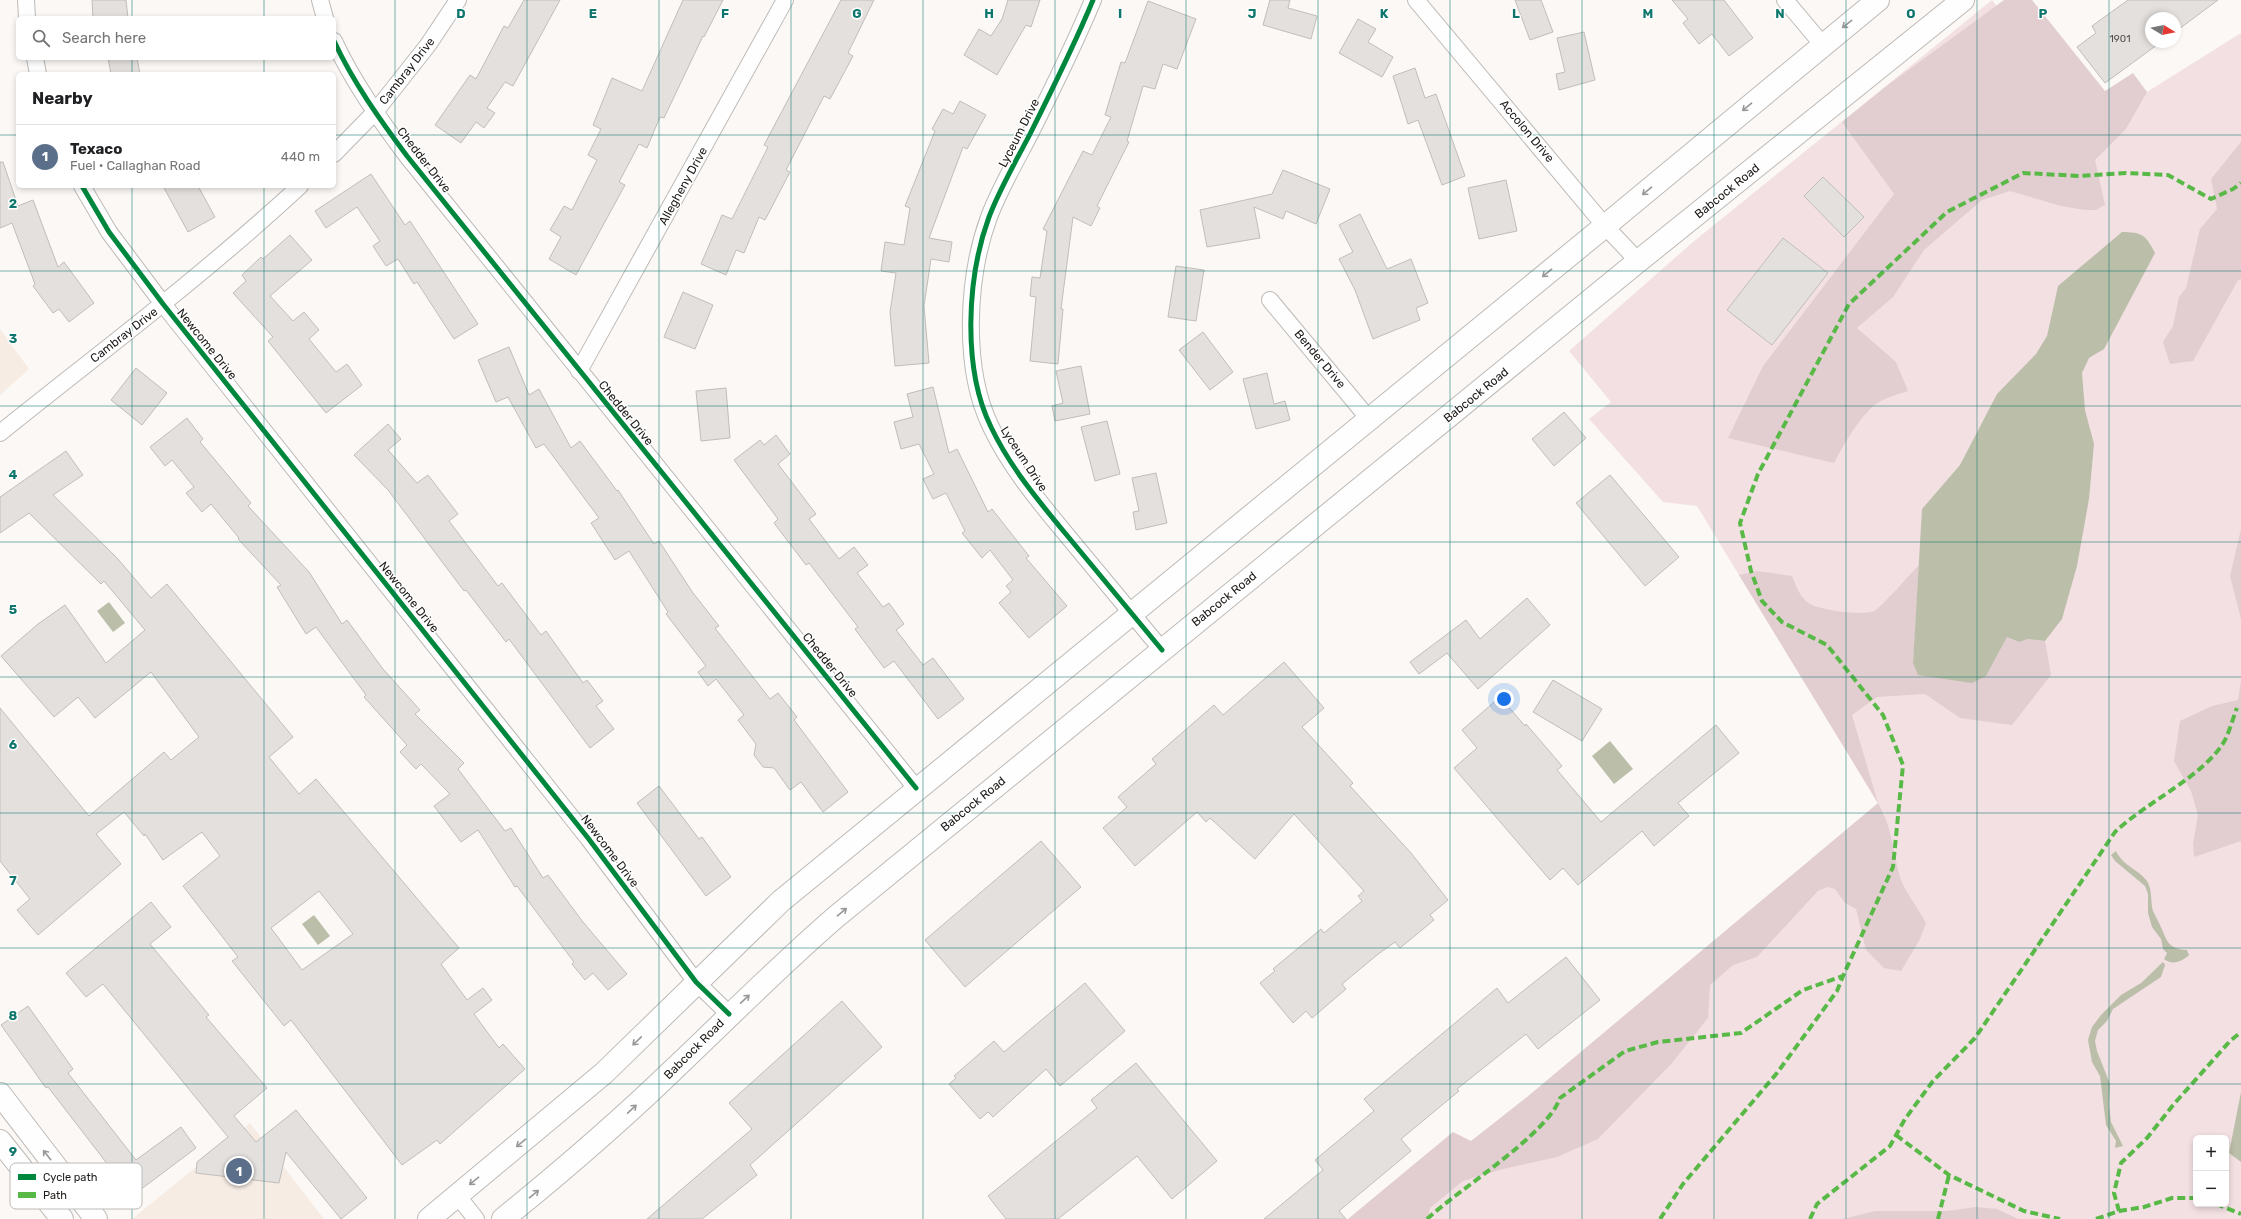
<!DOCTYPE html>
<html lang="en">
<head>
<meta charset="utf-8">
<style>
	body { margin:0; font-family:Rubik,sans-serif; background:#f6f6f6; color:#202124 }
	.controls { position:absolute; right:12px; bottom:12px; display:grid; overflow:hidden; border-radius:6px; box-shadow:0 2px 6px #0003 }
	.controls button { width:36px; height:36px; display:grid; place-items:center; padding:0; border:0; border-bottom:1px solid #e0e0e0; background:#fff; color:#202124; font:20px sans-serif }
	.compass { position:absolute; left:2145px; top:12px; width:36px; height:36px; border-radius:50%; background:#fff; box-shadow:0 2px 6px #0003; rotate:100deg }
	.you { position:absolute; left:1504px; top:699px; width:14px; height:14px; margin:-10px; border:3px solid #fff; border-radius:50%; background:#1a73e8; box-shadow:0 0 0 6px #1a73e833 }
	.badge { display:grid; place-items:center; width:26px; height:26px; border-radius:50%; background:#111827; color:#fff; font-size:13px; font-weight:700 }
	.pin { position:absolute; translate:-50% -50%; border:2px solid #fff; box-shadow:0 1px 4px #0006 }
	.list { margin:0; padding:0; list-style:none }
	h2 { display:flex; justify-content:space-between; align-items:center; height:52px; margin:0; padding:0 16px; font-size:17px }
	h2 small { font-size:13px; font-weight:400; color:#757577 }
	.list li { display:grid; grid-template-columns:26px 1fr auto; gap:12px; align-items:center; box-sizing:border-box; height:64px; padding:0 16px; border-top:1px solid #e0e0e0 }
	.list b { display:block; font-size:15px; white-space:nowrap }
	.list p { margin:0; font-size:13px; white-space:nowrap; color:#757577 }
	.list em { font-size:13px; font-style:normal; color:#757577 }
	.icon { flex:none; width:22px; height:22px; fill:none; stroke:currentColor; stroke-width:2; stroke-linecap:round; stroke-linejoin:round }
	.map { position:relative; flex:none; width:2241px; height:1219px; overflow:hidden }
	.search { position:absolute; background:#fff; box-shadow:0 2px 6px #0003; left:16px; top:16px; width:320px; height:44px; display:flex; align-items:center; gap:10px; box-sizing:border-box; padding:0 14px; border-radius:6px; color:#757577; font-size:15px }
	.panel { position:absolute; background:#fff; box-shadow:0 2px 6px #0003; left:16px; top:72px; width:320px; height:116px; border-radius:6px }
	.map>svg:first-child { display:block }
</style>
</head>
<body>
<div class="map">
<svg width="2241" height="1219" viewBox="0 0 2241 1219">
	<rect width="100%" height="100%" fill="#fbf8f5"/>
	<!-- built -->
	<g fill="#f6ece4">
		<path d="M0 329 29 369 0 395Z"/>
		<path d="M250 1123 324 1219H132Z"/>
	</g>
	<!-- green -->
	<path fill="#f3e0e3" fill-rule="evenodd" d="M1992 0 2088 129 2241 33V1219H1395L1885 815 1697 506 1663 502 1589 419 1611 402 1569 351 1693 242ZM2196 1138H2226V1204H2196Z"/>
	<!-- forest -->
	<g fill="#e2cdd1">
		<path d="M2004 0H2032L2105 91 2133 73 2147 92 2126 129 2095 160 2105 205 2096 210H2085L2061 206 2010 191 1982 200 1924 250 1893 297 1857 328 1896 362 1908 391C1896 395 1880 399 1871 408 1856 423 1844 444 1834 463L1728 438 1763 366 1894 194 1842 122 1888 85Z"/>
		<path d="M2241 142V279L2238 280 2193 361 2170 364 2163 342 2173 326 2179 297 2186 288 2200 229 2217 209 2211 179Z"/>
		<path d="M2241 529V619L2230 576Z"/>
		<path d="M1919 565 1913 663 1986 676 2007 637 2019 642 2028 639 2045 641 2051 675 2012 725 1960 718 1925 694 1877 697 1852 715 1878 803C1892 826 1893 852 1900 877 1905 892 1918 908 1926 923L1920 939 1901 971 1884 968 1866 950 1856 909 1845 903 1835 889 1827 887 1818 891 1757 957 1733 965 1710 985 1708 1018 1672 1063 1598 1139 1557 1157 1503 1169 1463 1181 1430 1208 1428 1219H1348L1453 1132 1471 1141 1527 1097 1878 803 1739 575 1758 571 1792 576C1796 586 1800 598 1810 604 1821 610 1862 616 1874 611 1882 607 1910 574 1919 565Z"/>
		<path d="M2241 681V841L2194 857 2193 844 2198 815 2191 791 2174 761 2180 721 2212 706 2238 700Z"/>
		<path d="M1976 1207 1997 1209 2018 1219H1843L1875 1211H1947Z"/>
	</g>
	<!-- water -->
	<g fill="#bbbfa9">
		<path d="M2122 232C2142 232 2146 235 2155 253L2104 349 2089 358 2082 373 2085 410 2094 444 2089 499 2077 566 2062 619 2045 641 2028 639 2019 642 2007 637 1986 676 1972 683 1918 675 1913 663 1922 509 1960 465 1997 394 2036 354 2047 336 2058 286Z"/>
		<path d="M109 602 125 623 113 632 97 611Z"/>
		<path d="M1610 741 1633 769 1614 784 1592 756Z"/>
		<path d="M2116 851C2123 866 2138 869 2147 881 2153 891 2150 901 2153 911 2155 916 2158 920 2160 925 2167 940 2167 949 2187 950L2189 955C2183 961 2172 966 2164 959L2167 953 2163 949 2161 939 2152 927 2148 913V894L2145 886 2115 861 2111 855Z"/>
		<path d="M314 915 330 936 318 945 302 924Z"/>
		<path d="M2163 962 2165 965 2161 977 2113 1009 2107 1021 2098 1030 2095 1041 2097 1051 2110 1084 2109 1105 2111 1122 2123 1146 2115 1148 2116 1141 2106 1125 2100 1076 2092 1062 2088 1040 2092 1027 2101 1015 2121 995 2141 983Z"/>
		<path d="M2241 1092V1162L2229 1153Z"/>
	</g>
	<!-- building -->
	<g fill="#e4e0de" stroke="#c0bdbb" fill-rule="evenodd">
		<path d="M92 0H126L128 18H93Z"/>
		<path d="M524 0H560L513 86 505 82 487 108 495 113 484 128 476 122 461 143 435 125 470 75 476 79 504 26 508 28Z"/>
		<path d="M683 0H723L704 37 703 36 664 118 660 117 647 148 639 144 619 182 625 185 576 275 549 259 561 237 550 230 564 206 572 210 597 160 588 155 601 129 593 125 612 78 642 91Z"/>
		<path d="M841 0H874L848 53 853 56 830 99 824 96 786 170 790 172 765 220 759 217 744 253 736 250 726 275 701 264 722 215 732 219 768 147 764 145Z"/>
		<path d="M1008 0H1040L1031 27 1026 25 997 75 964 55 979 29 991 36 1002 19Z"/>
		<path d="M1270 0H1290L1288 8 1317 16 1311 39 1263 25Z"/>
		<path d="M1515 0H1541L1553 32 1530 40Z"/>
		<path d="M1672 0H1724L1753 38 1729 56 1712 34 1699 44 1683 23 1688 19Z"/>
		<path d="M2128 0H2218L2175 32V18H2151V42H2161L2105 83 2077 47 2096 33 2092 26Z"/>
		<path d="M1148 1 1196 19 1177 69 1163 64 1155 89 1143 86 1127 141 1129 142 1097 206 1100 208 1091 226 1073 217 1061 309H1063L1058 364 1030 361 1036 297 1030 296 1032 277 1040 278 1047 231 1043 229 1083 151 1092 155 1111 117 1105 115 1121 62 1125 63Z"/>
		<path d="M1358 19 1376 29 1368 42 1393 57 1382 77 1339 53Z"/>
		<path d="M1584 32 1595 80 1559 90 1556 74 1565 72 1557 38Z"/>
		<path d="M108 58H137L140 74H111Z"/>
		<path d="M1415 68 1425 98 1436 94 1465 176 1442 185 1418 120 1408 124 1393 76Z"/>
		<path d="M960 101 986 115 967 149 963 147 929 238 952 242 949 262 931 259 924 306 929 363 895 366 890 312 896 273 881 271 885 242 904 245 910 208 905 206 935 131 932 129 943 109 953 114Z"/>
		<path d="M0 162H3L18 206 33 200 58 267 64 262 94 303 69 322 59 309 53 313 33 286 35 284 12 223 0 228Z"/>
		<path d="M1283 170 1330 189 1316 224 1286 211 1283 219 1254 207 1260 238 1207 247 1200 210 1272 194Z"/>
		<path d="M371 174 405 225 410 221 478 324 454 339 417 282 414 284 398 259 386 266 373 246 380 241 357 207 326 228 315 211Z"/>
		<path d="M1823 177 1864 217 1844 237 1804 196Z"/>
		<path d="M1506 180 1517 231 1479 239 1468 188Z"/>
		<path d="M163 186H198L215 217 188 232Z"/>
		<path d="M1360 214 1387 269 1411 259 1428 303 1416 308 1420 320 1373 339 1355 290 1339 259 1353 252 1339 225Z"/>
		<path d="M290 235 312 260 270 296 293 321 304 312 319 330 309 339 336 372 347 364 362 385 326 413 268 341 273 337 233 293 246 281 242 275 261 257 263 259Z"/>
		<path d="M1783 238 1828 273 1772 345 1727 310Z"/>
		<path d="M1176 266 1204 270 1196 321 1168 317Z"/>
		<path d="M683 292 713 305 695 349 664 337Z"/>
		<path d="M1203 332 1233 372 1210 390 1179 350Z"/>
		<path d="M509 347 529 395 539 389 571 448 580 441 617 491 618 490 654 544 659 541 693 593 719 626 715 628 770 699 778 693 797 717 794 720 848 792 823 812 801 782 790 790 774 768 763 767 754 755 756 744 738 720 744 715 716 679 708 686 698 672 706 666 666 614 668 612 629 551 615 560 591 523 599 518 544 444 536 448 508 397 496 402 478 360Z"/>
		<path d="M1081 366 1090 414 1055 421 1052 406 1063 403 1056 371Z"/>
		<path d="M136 368 167 393 142 425 111 400Z"/>
		<path d="M1267 373 1274 404 1285 401 1290 420 1256 429 1243 379Z"/>
		<path d="M933 387 949 453 957 449 988 512 992 509 1029 556 1026 558 1067 606 1029 638 999 603 1011 592 1006 586 1013 580 990 550 982 558 962 533 965 531 946 493 933 499 923 479 934 474 919 444 901 449 894 422 913 417 907 394Z"/>
		<path d="M726 388 730 438 701 441 696 391Z"/>
		<path d="M1564 412 1586 438 1554 466 1532 439Z"/>
		<path d="M187 418 203 439 200 442 251 503 248 506 309 572 342 624 347 620 383 669 420 710 415 714 464 763 458 769 505 831 511 828 543 878 548 875 583 922 627 974 608 990 593 973 585 980 572 964 574 962 517 886 515 887 478 830 461 842 434 806 450 794 421 764 416 769 400 752 407 745 364 697 366 695 316 627 306 634 277 587 281 585 238 539 239 538 211 504 202 512 186 493 194 487 172 460 165 466 150 447Z"/>
		<path d="M1107 421 1120 474 1095 481 1081 427Z"/>
		<path d="M388 424 401 439 388 450 417 483 428 475 458 514 449 521 498 586 502 583 541 635 546 631 583 683 587 680 603 701 596 706 614 729 590 748 509 639 506 642 466 590 464 591 388 490 354 455Z"/>
		<path d="M776 435 790 454 778 464 816 514 809 519 839 559 854 547 868 565 857 573 883 607 889 603 904 624 896 630 923 665 933 658 964 699 938 719 894 661 884 668 855 629 858 627 809 563 806 565 774 523 778 519 734 460 760 440 764 445Z"/>
		<path d="M66 451 83 475 53 495 118 559 151 598 167 584 293 737 269 757 299 794 316 779 459 948 441 964 467 1000 483 988 492 1000 474 1014 499 1048 503 1044 525 1069 440 1144 437 1140 402 1165 291 1020 284 1026 232 961 238 957 183 886 220 856 202 832 163 860 145 834 144 836 124 812 96 834 121 864 38 935 17 910 30 899 0 861V708L89 816 164 752 171 760 199 737 151 672 95 718 78 697 54 717 1 656 38 624 65 605 106 663 145 630 104 581 101 584 29 513 0 533V497ZM319 891 353 934 302 970 271 928Z"/>
		<path d="M1156 473 1167 523 1136 530 1133 512 1139 511 1132 478Z"/>
		<path d="M1610 475 1679 557 1645 586 1576 503Z"/>
		<path d="M1527 598 1550 625 1478 689 1447 653 1419 674 1410 662 1466 620 1480 639Z"/>
		<path d="M1284 662 1324 708 1302 727 1353 783 1350 786 1411 853 1448 900 1430 915 1434 920 1400 948 1395 942 1377 955 1342 984 1346 989 1312 1018 1306 1011 1293 1023 1260 983 1275 971 1273 969 1321 929 1324 933 1362 901 1358 896 1364 891 1294 814 1255 859 1210 818 1206 822 1197 812 1135 866 1103 828 1127 807 1118 797 1156 764 1152 759 1214 705 1223 715Z"/>
		<path d="M1553 680 1602 709 1582 741 1533 712Z"/>
		<path d="M1500 697 1525 726 1526 724 1562 766 1557 770 1601 822 1716 725 1739 753 1678 803 1689 816 1654 846 1642 831 1578 885 1563 868 1550 880 1454 768 1477 748 1462 730Z"/>
		<path d="M659 786 699 839 702 837 731 877 706 896 637 803Z"/>
		<path d="M1041 841 1081 887 965 987 925 940Z"/>
		<path d="M151 902 171 927 150 944 209 1015 206 1017 267 1088 234 1116 256 1142 296 1110 367 1198 341 1219 286 1152 279 1183 196 1173 197 1162 228 1137 103 984 86 997 66 973Z"/>
		<path d="M1566 957 1600 1000 1538 1049 1526 1034 1457 1089 1459 1091 1401 1139 1411 1151 1339 1211 1346 1219H1264L1323 1170 1315 1160 1374 1111 1364 1099 1497 988 1508 1003Z"/>
		<path d="M1085 983 1125 1031 1060 1086 1046 1069 993 1117 988 1112 980 1119 949 1084 956 1078 954 1076 994 1041 1004 1052Z"/>
		<path d="M842 1001 882 1047 750 1165 757 1175 702 1219H647L752 1129 729 1103Z"/>
		<path d="M28 1006 73 1069 68 1073 136 1160 181 1127 196 1148 132 1196 48 1087 46 1088 1 1025Z"/>
		<path d="M1136 1063 1217 1161 1172 1199 1137 1156 1058 1219H1006L988 1196 1097 1108 1091 1100Z"/>
	</g>
	<g fill="none" stroke-linecap="round" stroke-linejoin="round">
		<!-- street casing -->
		<g stroke="#bdbab7" stroke-width="18">
			<g id="street">
				<path d="M26 0 27 18"/>
				<path d="M320 0 325 18"/>
				<path d="M1093 0C1074 46 1052 90 1030 134 1016 161 1000 188 989 217 967 277 962 368 991 427 1011 469 1041 504 1070 539 1101 576 1131 613 1162 650"/>
				<path d="M1416 0 1605 226 1638 261"/>
				<path d="M1785 0 1822 44"/>
				<path d="M334 41C353 82 380 120 407 156L916 788"/>
				<path d="M35 58 38 74"/>
				<path d="M334 154 375 112 428 45 458 0"/>
				<path d="M82 186 109 232 163 304 588 838 696 982 729 1014"/>
				<path d="M1270 300 1369 419"/>
				<path d="M579 371 785 0"/>
				<path d="M0 433C101 352 205 274 300 186"/>
				<path d="M457 1195 476 1219"/>
			</g>
		</g>
		<!-- secondary casing -->
		<g stroke="#bdbab7" stroke-width="24">
			<g id="secondary">
				<path d="M0 1094 96 1219"/>
				<path d="M0 1141 62 1219"/>
			</g>
		</g>
		<!-- primary casing -->
		<g stroke="#bdbab7" stroke-width="24">
			<g id="primary">
				<path d="M429 1219 604 1073 781 901 1605 226 1878 0"/>
				<path d="M503 1219C561 1172 618 1123 672 1071 727 1019 780 965 837 916L1636 263 1963 0"/>
			</g>
		</g>
		<!-- street -->
		<use href="#street" stroke="#fefefe" stroke-width="16"/>
		<!-- secondary -->
		<use href="#secondary" stroke="#fefefe" stroke-width="22"/>
		<!-- primary -->
		<use href="#primary" stroke="#fefefe" stroke-width="22"/>
		<!-- quiet -->
		<g stroke="#58b947" stroke-width="4" stroke-dasharray="8 4" stroke-linecap="butt">
			<path d="M1896 1135 1949 1175 2024 1211 2060 1219"/>
			<path d="M2216 1204 2241 1214"/>
			<path d="M2119 1211 2144 1207 2172 1198H2196"/>
			<path d="M1427 1219C1458 1190 1548 1134 1560 1098L1625 1051 1658 1042 1741 1033 1803 990 1843 976 1893 867 1903 765 1883 715 1827 645 1782 622 1762 601 1751 571 1740 523 1758 474 1849 304 1947 212 2023 173 2080 176 2126 173 2168 175 2211 199 2233 189 2241 183"/>
			<path d="M1660 1219 1683 1184 1777 1073 1837 991 1843 976"/>
			<path d="M1810 1219 1817 1204 1890 1146 1905 1119 1933 1081 1975 1038 2115 832C2145 803 2206 775 2225 740 2230 730 2233 718 2237 708"/>
			<path d="M1938 1219 1949 1175"/>
			<path d="M2096 1219 2119 1211 2114 1193 2121 1163 2147 1138 2174 1104 2230 1041 2241 1032"/>
		</g>
		<!-- cycleway casing -->
		<g stroke="#fff" stroke-width="8">
			<g id="cycleway">
				<path d="M1093 0C1074 46 1052 90 1030 134 1016 161 1000 188 989 217 967 277 962 368 991 427 1011 469 1041 504 1070 539 1101 576 1131 613 1162 650"/>
				<path d="M334 41C353 82 380 120 407 156L916 788"/>
				<path d="M82 186 109 232 163 304 588 838 696 982 729 1014"/>
			</g>
		</g>
		<!-- cycleway -->
		<use href="#cycleway" stroke="#00873e" stroke-width="5"/>
	</g>
	<!-- one-way arrows -->
	<defs><path id="oneway-shaft" d="M-6 0H5M1.5-3L5.5 0L1.5 3" fill="none" stroke-width="1.6" stroke-linecap="round" stroke-linejoin="round"/></defs>
	<g stroke="#999897">
		<use href="#oneway-shaft" transform="translate(1847 24) rotate(142)"/>
		<use href="#oneway-shaft" transform="translate(1747 107) rotate(140)"/>
		<use href="#oneway-shaft" transform="translate(1647 191) rotate(140)"/>
		<use href="#oneway-shaft" transform="translate(1547 273) rotate(141)"/>
		<use href="#oneway-shaft" transform="translate(842 912) rotate(-40)"/>
		<use href="#oneway-shaft" transform="translate(745 999) rotate(-43)"/>
		<use href="#oneway-shaft" transform="translate(637 1041) rotate(136)"/>
		<use href="#oneway-shaft" transform="translate(632 1109) rotate(-43)"/>
		<use href="#oneway-shaft" transform="translate(521 1143) rotate(141)"/>
		<use href="#oneway-shaft" transform="translate(47 1155) rotate(-128)"/>
		<use href="#oneway-shaft" transform="translate(474 1181) rotate(141)"/>
		<use href="#oneway-shaft" transform="translate(534 1194) rotate(-39)"/>
	</g>
	<!-- grid -->
	<path fill="none" stroke="#0f766e" stroke-width="1" stroke-opacity="0.55" d="M132 0V18M264 0V18M395 0V1219M527 0V1219M659 0V1219M791 0V1219M923 0V1219M1055 0V1219M1186 0V1219M1318 0V1219M1450 0V1219M1582 0V1219M1714 0V1219M1846 0V1219M1977 0V1219M2109 0V1219M132 58V74M264 58V74M0 135H18M334 135H2241M132 186V1219M264 186V1219M0 271H2241M0 406H2241M0 542H2241M0 677H2241M0 813H2241M0 948H2241M0 1084H2241"/>
	<g text-anchor="middle" stroke-width="3" stroke-linejoin="round" paint-order="stroke">
		<!-- number labels -->
		<g font-size="10" fill="#504d4b">
			<text x="2120" y="42">1901</text>
		</g>
		<!-- street labels -->
		<g font-size="12" fill="#1e1b19" stroke="#fff">
			<text transform="translate(407 71) rotate(-52)" y="4">Cambray Drive</text>
			<text transform="translate(1527 131) rotate(50)" y="4">Accolon Drive</text>
			<text transform="translate(1019 133) rotate(-63)" y="4">Lyceum Drive</text>
			<text transform="translate(424 160) rotate(52)" y="4">Chedder Drive</text>
			<text transform="translate(683 186) rotate(-61)" y="4">Allegheny Drive</text>
			<text transform="translate(1727 191) rotate(-39)" y="4">Babcock Road</text>
			<text transform="translate(124 335) rotate(-38)" y="4">Cambray Drive</text>
			<text transform="translate(207 344) rotate(51)" y="4">Newcome Drive</text>
			<text transform="translate(1320 359) rotate(50)" y="4">Bender Drive</text>
			<text transform="translate(1476 395) rotate(-39)" y="4">Babcock Road</text>
			<text transform="translate(626 413) rotate(51)" y="4">Chedder Drive</text>
			<text transform="translate(1024 459) rotate(57)" y="4">Lyceum Drive</text>
			<text transform="translate(409 597) rotate(51)" y="4">Newcome Drive</text>
			<text transform="translate(1224 599) rotate(-39)" y="4">Babcock Road</text>
			<text transform="translate(830 665) rotate(51)" y="4">Chedder Drive</text>
			<text transform="translate(973 804) rotate(-39)" y="4">Babcock Road</text>
			<text transform="translate(610 851) rotate(53)" y="4">Newcome Drive</text>
			<text transform="translate(694 1049) rotate(-45)" y="4">Babcock Road</text>
		</g>
	</g>
	<!-- legend -->
	<rect x="10" y="1163" width="132" height="46" rx="6" fill="#fff" stroke="#bcbbba" stroke-width="1"/>
	<rect x="18" y="1174" width="18" height="6" fill="#00873e"/>
	<rect x="18" y="1192" width="18" height="6" fill="#58b947"/>
	<g font-size="11" fill="#1e1b19">
		<text x="43" y="1181">Cycle path</text>
		<text x="43" y="1199">Path</text>
	</g>
	<g font-size="13" text-anchor="middle" font-weight="bold" fill="#0f766e" stroke="#fff" stroke-width="3" stroke-linejoin="round" paint-order="stroke">
		<text x="461" y="18">D</text>
		<text x="593" y="18">E</text>
		<text x="725" y="18">F</text>
		<text x="857" y="18">G</text>
		<text x="989" y="18">H</text>
		<text x="1120" y="18">I</text>
		<text x="1252" y="18">J</text>
		<text x="1384" y="18">K</text>
		<text x="1516" y="18">L</text>
		<text x="1648" y="18">M</text>
		<text x="1780" y="18">N</text>
		<text x="1911" y="18">O</text>
		<text x="2043" y="18">P</text>
		<text x="13" y="208">2</text>
		<text x="13" y="343">3</text>
		<text x="13" y="479">4</text>
		<text x="13" y="614">5</text>
		<text x="13" y="749">6</text>
		<text x="13" y="885">7</text>
		<text x="13" y="1020">8</text>
		<text x="13" y="1156">9</text>
	</g>
</svg>
<div class="controls">
<button>+</button>
<button>−</button>
</div>
<svg class="compass" viewBox="-18 -18 36 36"><path d="M0-13l5 13h-10z" fill="#e53935"/><path d="M0 13l5-13h-10z" fill="#757577"/></svg>
<div class="you"></div>
<div class="pin badge" style="left:239px;top:1171px;background:#5c6f8a">1</div>
<div class="search"><svg class="icon" aria-label="search" viewBox="0 0 24 24"><circle cx="10" cy="10" r="6"/><path d="M15 15l6 6"/></svg>Search here</div>
<section class="panel">
<h2>Nearby<small></small></h2>
<ul class="list">
<li><span class="badge" style="background:#5c6f8a">1</span><div><b>Texaco</b><p>Fuel · Callaghan Road</p></div><em>440 m</em></li>
</ul>
</section>
</div>
</body>
</html>
